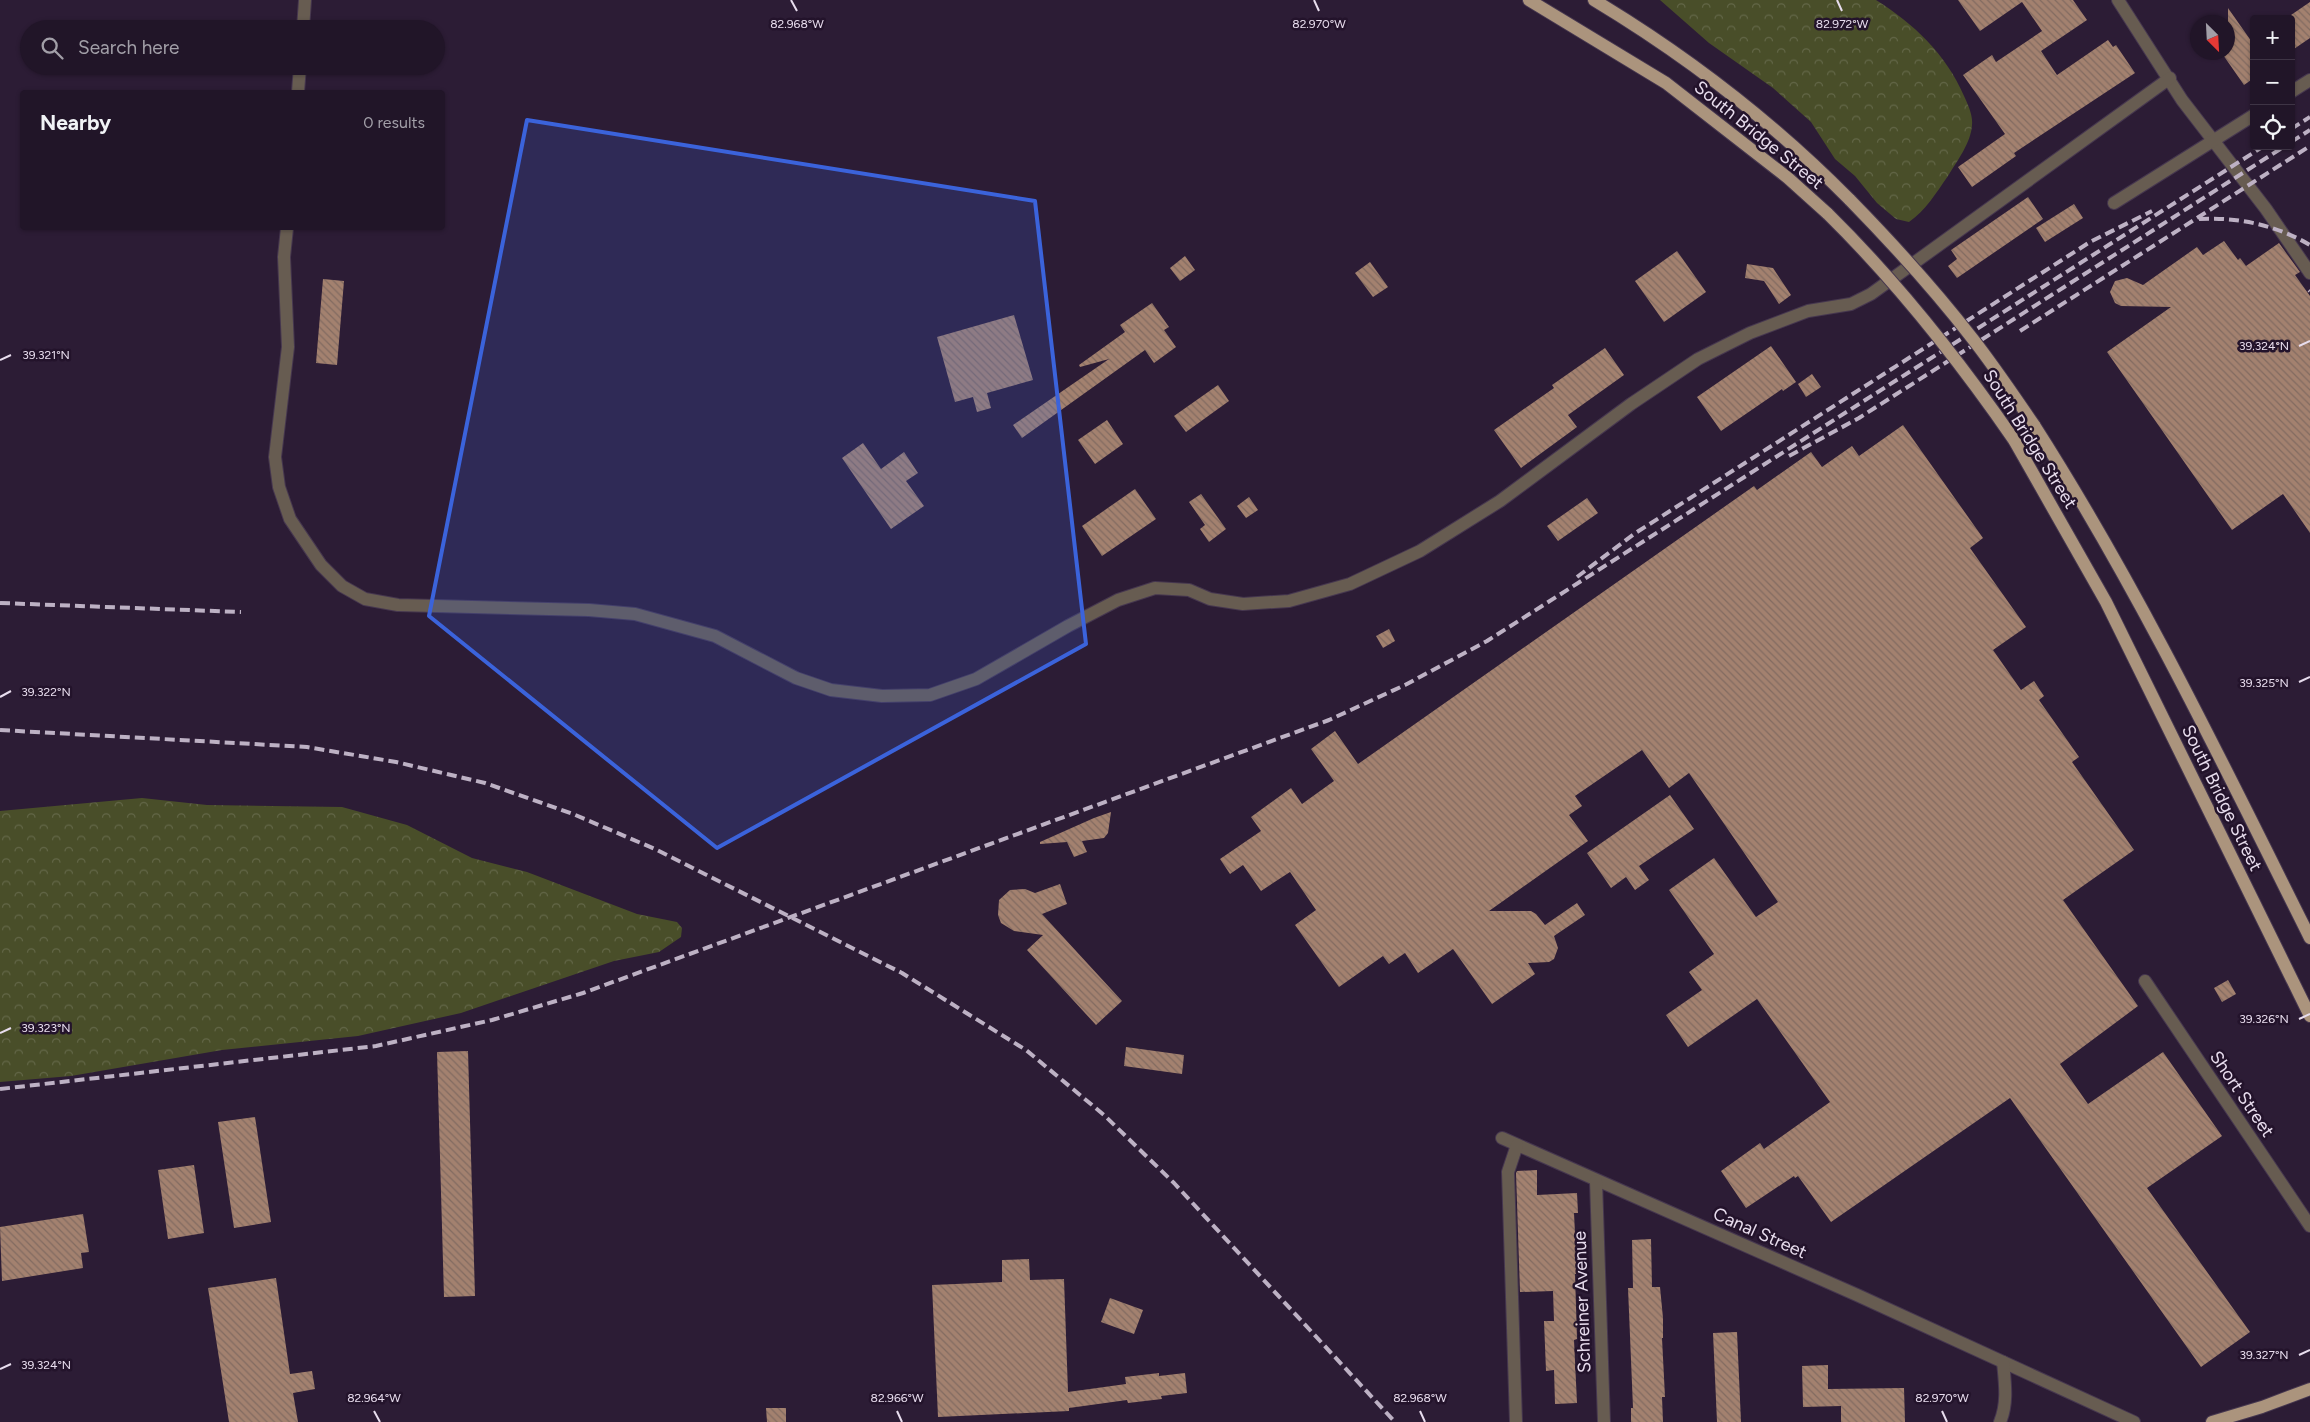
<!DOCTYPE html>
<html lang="en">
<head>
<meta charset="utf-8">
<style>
	body { margin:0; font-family:Figtree,sans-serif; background:#291e30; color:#f1f3f6 }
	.controls { position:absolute; right:15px; top:15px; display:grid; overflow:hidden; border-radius:5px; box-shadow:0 1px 4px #0004 }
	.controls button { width:45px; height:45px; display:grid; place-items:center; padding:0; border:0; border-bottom:1px solid #3e3445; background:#211528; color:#f1f3f6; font:25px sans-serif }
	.compass { position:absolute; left:2190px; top:15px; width:45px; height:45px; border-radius:50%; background:#211528; box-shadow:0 1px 4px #0004; rotate:156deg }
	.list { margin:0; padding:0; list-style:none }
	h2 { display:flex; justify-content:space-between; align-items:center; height:65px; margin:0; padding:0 20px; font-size:21px }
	h2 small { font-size:16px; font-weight:400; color:#a29fa8 }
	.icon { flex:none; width:28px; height:28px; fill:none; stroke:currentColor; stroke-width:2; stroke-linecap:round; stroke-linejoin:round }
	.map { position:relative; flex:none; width:2310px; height:1422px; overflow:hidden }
	.search { position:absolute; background:#211528; box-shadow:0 1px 4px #0004; left:20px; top:20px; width:425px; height:55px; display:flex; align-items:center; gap:12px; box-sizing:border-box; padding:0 18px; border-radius:28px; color:#a29fa8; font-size:19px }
	.panel { position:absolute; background:#211528; box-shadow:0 1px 4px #0004; left:20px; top:90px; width:425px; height:140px; border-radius:5px }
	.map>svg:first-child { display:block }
</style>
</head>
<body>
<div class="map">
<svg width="2310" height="1422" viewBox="0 0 2310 1422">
	<defs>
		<pattern id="forest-crowns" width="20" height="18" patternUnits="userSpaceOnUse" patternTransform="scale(1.25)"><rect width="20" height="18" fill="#494e29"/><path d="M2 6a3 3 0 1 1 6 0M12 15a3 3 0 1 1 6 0" fill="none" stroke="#636748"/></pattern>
		<pattern id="building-back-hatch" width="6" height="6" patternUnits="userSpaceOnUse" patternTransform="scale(1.25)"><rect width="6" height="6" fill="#a3816f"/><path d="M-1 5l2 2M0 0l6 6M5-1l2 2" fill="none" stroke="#826b61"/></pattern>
	</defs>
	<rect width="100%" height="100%" fill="#2c1c35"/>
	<!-- forest -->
	<g fill="url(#forest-crowns)">
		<path d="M1660 0H1876C1914 24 1946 54 1964 96 1968 105 1973 115 1972 125 1971 143 1957 161 1948 176 1936 193 1926 210 1909 222L1896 219 1877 203 1855 176 1835 159 1811 122 1773 88 1709 43Z"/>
		<path d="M142 798 207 805 342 807 407 825 472 858 527 872 637 914 677 922 682 928 681 937 659 952 614 961 461 1013 358 1036 222 1050 71 1076 0 1082V811Z"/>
	</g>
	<!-- building -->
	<g fill="url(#building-back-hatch)">
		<path d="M1958 0H2073L2087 20 2041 51 2057 75 2108 40 2113 47 2116 45 2135 73 2014 153 2016 156 1972 187 1958 167 2005 134 1963 75 1992 55 1996 62 2042 31 2022 2 1980 31Z"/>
		<path d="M2310 2V38L2291 51V15Z"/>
		<path d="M2228 8 2254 45V78L2244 85 2221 52H2228Z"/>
		<path d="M2028 197 2043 219 1957 278 1948 266 1957 259 1951 250Z"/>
		<path d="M2074 204 2083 218 2045 242 2036 228Z"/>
		<path d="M2224 241 2238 260 2240 258 2246 266 2279 243 2300 272 2295 275 2310 296V533L2283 494 2232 530 2107 352 2171 307 2121 306 2115 303 2110 292 2115 281 2127 278 2143 285 2197 247 2203 255Z"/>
		<path d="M1677 251 1706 292 1664 322 1635 281Z"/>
		<path d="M1185 256 1195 270 1180 281 1170 268Z"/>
		<path d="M1370 262 1388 287 1373 297 1355 273Z"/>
		<path d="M1747 264 1773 268 1791 295 1779 304 1764 281 1745 278Z"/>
		<path d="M323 279 344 281 337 365 316 363Z"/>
		<path d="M1152 303 1169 327 1164 330 1176 347 1154 363 1145 350 1022 438 1013 425 1109 359 1080 367 1079 365 1125 332 1120 325Z"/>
		<path d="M1014 315 1033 380 987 393 991 408 977 412 973 397 955 402 937 337Z"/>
		<path d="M1771 346 1796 382 1783 391 1782 389 1721 431 1697 397Z"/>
		<path d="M1605 348 1624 375 1568 415 1577 427 1521 468 1494 430 1554 388 1552 385Z"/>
		<path d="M1812 374 1821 387 1806 397 1798 384Z"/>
		<path d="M1218 385 1229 401 1186 432 1174 416Z"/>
		<path d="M1107 420 1123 444 1095 464 1078 440Z"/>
		<path d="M1903 425 1983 538 1970 548 2026 627 1993 650 2021 690 2034 681 2044 696 2039 700 2079 757 2072 762 2134 850 2063 900 2138 1006 2060 1064 2088 1104 2163 1052 2222 1136 2147 1188 2250 1332 2201 1367 2010 1098 1831 1222 1798 1176 1795 1178 1794 1176 1746 1208 1721 1171 1760 1143 1764 1149 1830 1102 1757 999 1688 1047 1666 1015 1702 990 1689 972 1714 954 1669 890 1714 858 1756 917 1778 902 1689 773 1669 788 1642 750 1575 796 1582 806 1569 815 1588 841 1489 911H1531L1536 914 1545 925 1577 903 1585 915 1554 936 1558 948 1554 959 1549 962 1528 963 1535 974 1492 1004 1453 949 1418 973 1405 953 1389 964 1383 956 1339 987 1295 925 1316 910 1290 872 1261 891 1243 865 1230 874 1220 859 1261 831 1251 817 1291 788 1302 804 1334 781 1311 749 1335 731 1358 764 1754 486 1757 490 1811 452 1822 467 1852 446 1859 456Z"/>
		<path d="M863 443 881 469 904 452 918 473 906 481 924 506 891 529 842 458Z"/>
		<path d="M1135 489 1156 519 1102 556 1082 526Z"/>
		<path d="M1201 494 1226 529 1209 542 1200 529 1205 525 1189 502Z"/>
		<path d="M1249 497 1258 510 1246 518 1237 506Z"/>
		<path d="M1587 498 1598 513 1558 541 1547 526Z"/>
		<path d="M1389 629 1395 641 1383 648 1376 636Z"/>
		<path d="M1670 795 1694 829 1639 866 1649 880 1635 890 1626 877 1611 888 1587 853Z"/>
		<path d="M1111 812 1108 833 1104 838 1082 841 1087 852 1074 857 1067 842 1040 844V842L1094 818Z"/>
		<path d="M1060 884 1067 904 1042 914 1122 1001 1096 1025 1027 950 1043 935 1014 931 1001 923 998 915 999 900 1010 890 1025 889 1035 893Z"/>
		<path d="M2228 980 2236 994 2222 1002 2214 988Z"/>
		<path d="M1126 1047 1184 1055 1182 1074 1124 1066Z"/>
		<path d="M468 1051 475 1296 444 1297 437 1052Z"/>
		<path d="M255 1117 271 1222 234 1228 218 1122Z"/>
		<path d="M194 1165 204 1233 168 1239 158 1170Z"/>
		<path d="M1537 1170V1195L1577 1193 1578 1213H1574L1577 1274H1575L1577 1339 1574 1340 1577 1403 1555 1404 1554 1370 1546 1371 1544 1321H1554L1553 1291 1520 1292 1516 1173 1517 1171Z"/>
		<path d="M83 1214 89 1252 81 1253 83 1268 2 1281 0 1227Z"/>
		<path d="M1651 1239 1652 1287H1660L1663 1318V1338H1662L1665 1397H1662L1663 1422H1631V1408H1633L1628 1288H1633L1632 1240Z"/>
		<path d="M1029 1259 1030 1280 1064 1279 1068 1392 1126 1384 1125 1377 1159 1373V1376L1185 1373 1187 1393 1161 1396 1162 1399 1128 1403 1127 1400 1069 1408V1411L938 1417 932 1285 1002 1282V1260Z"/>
		<path d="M276 1278 290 1374 312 1371 315 1389 293 1393 298 1422H229L208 1288Z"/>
		<path d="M1110 1298 1143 1310 1134 1334 1101 1322Z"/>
		<path d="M1737 1332 1741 1422H1717L1713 1333Z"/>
		<path d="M1828 1365V1389L1904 1388 1905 1422H1841V1406L1803 1407 1802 1366Z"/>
		<path d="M766 1408H786V1422H767Z"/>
	</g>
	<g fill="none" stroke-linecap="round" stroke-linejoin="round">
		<!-- minor casing -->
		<g stroke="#46374f" stroke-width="14">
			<g id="minor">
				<path d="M2118 0 2182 100 2266 209 2310 273"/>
				<path d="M303 29 305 0"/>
				<path d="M298 92 300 66"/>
				<path d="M2291 92 2310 80"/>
				<path d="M2114 203 2254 115"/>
				<path d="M287 228 284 257 288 347 275 457 279 487 290 519 321 565 342 586 365 599 398 605 589 610 635 614 715 636 796 678 831 690 882 696 930 695 976 679 1068 626 1118 600 1155 588 1189 590 1210 599 1243 604 1289 601 1350 584 1420 551 1500 501 1631 404 1698 359 1750 333 1808 311 1851 304 1871 294 2170 78"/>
				<path d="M2145 981 2310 1226"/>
				<path d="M1502 1138 1857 1295 2134 1422"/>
				<path d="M1596 1181 1604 1422"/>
				<path d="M1516 1422 1508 1172 1517 1145"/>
				<path d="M2000 1422C2008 1403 2005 1383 2003 1362"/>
			</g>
		</g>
		<!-- major casing -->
		<g stroke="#46374f" stroke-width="14">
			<g id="major">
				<path d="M1529 0 1666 83 1788 178 1828 214"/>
				<path d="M1594 0C1687 56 1774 123 1850 200"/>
				<path d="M2034 425C2139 589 2223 764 2310 938"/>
				<path d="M2014 440 2106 602 2310 1016"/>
				<path d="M2212 1422 2262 1407 2310 1389"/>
			</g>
		</g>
		<!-- minor -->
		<use href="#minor" stroke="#675c51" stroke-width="12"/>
		<!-- major -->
		<use href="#major" stroke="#ab947d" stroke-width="12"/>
		<!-- rail -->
		<g stroke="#bdb1c4" stroke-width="4" stroke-dasharray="10 5" stroke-linecap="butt">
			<path d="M2291 129 2310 117"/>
			<path d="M2291 142 2310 130"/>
			<path d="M2199 219C2238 217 2276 225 2310 245"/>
			<path d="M2309 290 2310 291"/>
			<path d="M2020 331 2310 146"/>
			<path d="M1789 456 1859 418 2285 146"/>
			<path d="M1577 577 1634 534 2090 242 2152 211"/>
			<path d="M0 603 241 612"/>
			<path d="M0 730 307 747 396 762 485 783 573 814 655 849 902 973 1026 1050 1104 1115 1174 1183 1395 1422"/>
			<path d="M0 1089 376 1046 492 1020 583 993 1329 720 1405 685 1487 641 2264 146"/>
		</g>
		<!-- major-bridge casing -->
		<g stroke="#46374f" stroke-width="14" stroke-linecap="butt">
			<g id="major-bridge">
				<path d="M1850 200C1893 244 1934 289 1972 338 1994 366 2014 396 2034 425"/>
				<path d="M1828 214C1898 283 1958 359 2014 440"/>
			</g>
		</g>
		<!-- major-bridge -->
		<use href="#major-bridge" stroke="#ab947d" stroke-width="12"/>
	</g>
	<!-- marked area -->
	<path fill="#3b63db" fill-opacity="0.2" stroke="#3b63db" stroke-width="4" stroke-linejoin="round" d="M527 120 1035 201 1086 644 717 848 429 616Z"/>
	<!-- ticks -->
	<path fill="none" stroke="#e8ddee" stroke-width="2" d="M791 0 797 11M1314 0 1319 11M1837 0 1842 11M2299 346 2310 341M0 360 11 355M2299 682 2310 677M0 697 11 691M2299 1019 2310 1014M0 1033 11 1028M2299 1355 2310 1350M0 1369 11 1364M374 1411 380 1422M897 1411 902 1422M1420 1411 1425 1422M1942 1411 1947 1422"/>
	<g text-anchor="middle" stroke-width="5" stroke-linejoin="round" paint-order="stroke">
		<!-- street labels -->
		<g font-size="18" fill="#e8ddee" stroke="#23132b">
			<text transform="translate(1759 135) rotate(39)" y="6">South Bridge Street</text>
			<text transform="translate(2030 439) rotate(58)" y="6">South Bridge Street</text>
			<text transform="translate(2222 798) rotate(64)" y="6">South Bridge Street</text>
			<text transform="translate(2242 1094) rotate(56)" y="6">Short Street</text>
			<text transform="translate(1760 1233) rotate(24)" y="6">Canal Street</text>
			<text transform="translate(1582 1302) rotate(-92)" y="6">Schreiner Avenue</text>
		</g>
	</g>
	<g font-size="12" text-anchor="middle" fill="#e8ddee" stroke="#23132b" stroke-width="5" stroke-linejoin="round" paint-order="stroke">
		<text x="797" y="28">82.968°W</text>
		<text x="1319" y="28">82.970°W</text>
		<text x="1842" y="28">82.972°W</text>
		<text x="2264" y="350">39.324°N</text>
		<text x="46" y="359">39.321°N</text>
		<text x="2264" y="687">39.325°N</text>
		<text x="46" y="696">39.322°N</text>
		<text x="2264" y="1023">39.326°N</text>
		<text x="46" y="1032">39.323°N</text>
		<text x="2264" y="1359">39.327°N</text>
		<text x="46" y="1369">39.324°N</text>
		<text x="374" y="1402">82.964°W</text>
		<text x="897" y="1402">82.966°W</text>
		<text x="1420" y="1402">82.968°W</text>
		<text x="1942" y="1402">82.970°W</text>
	</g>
</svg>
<div class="controls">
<button>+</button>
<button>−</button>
<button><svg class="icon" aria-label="locate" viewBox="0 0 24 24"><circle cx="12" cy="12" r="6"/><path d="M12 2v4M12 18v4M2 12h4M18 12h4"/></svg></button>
</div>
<svg class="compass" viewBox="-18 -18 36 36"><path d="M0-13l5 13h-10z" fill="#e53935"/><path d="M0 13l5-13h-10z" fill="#a29fa8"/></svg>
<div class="search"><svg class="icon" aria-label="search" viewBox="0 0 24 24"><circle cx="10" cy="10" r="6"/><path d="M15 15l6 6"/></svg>Search here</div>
<section class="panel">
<h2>Nearby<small>0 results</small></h2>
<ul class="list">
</ul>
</section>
</div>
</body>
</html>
